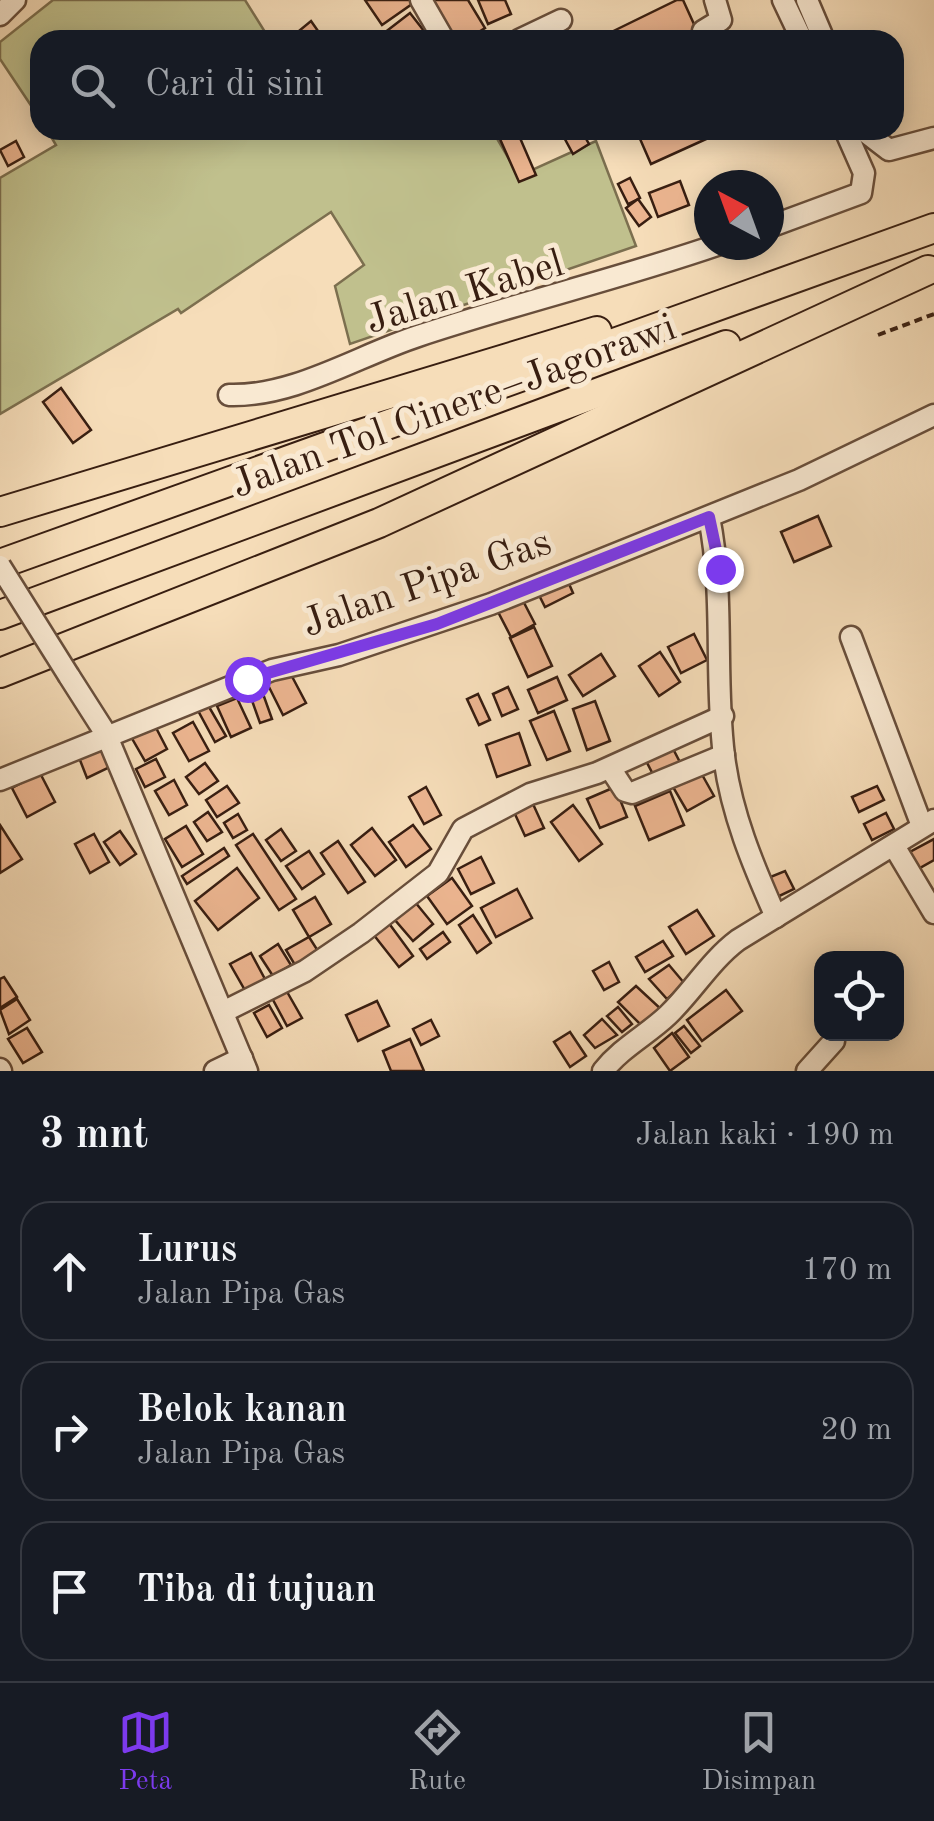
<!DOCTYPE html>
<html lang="id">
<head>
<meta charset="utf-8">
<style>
	body { margin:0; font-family:"Old Standard TT",serif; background:#242831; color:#f1f3f6 }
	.controls { position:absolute; right:30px; bottom:30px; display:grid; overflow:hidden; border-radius:20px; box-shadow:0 5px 25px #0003 }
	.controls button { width:90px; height:90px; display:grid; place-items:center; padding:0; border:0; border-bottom:2px solid #363941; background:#171b24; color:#f1f3f6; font:50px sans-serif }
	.compass { position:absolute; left:694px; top:170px; width:90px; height:90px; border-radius:50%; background:#171b24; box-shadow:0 5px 25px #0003; rotate:319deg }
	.stop { position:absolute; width:30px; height:30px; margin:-22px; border:8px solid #7c3aed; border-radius:50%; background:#fff }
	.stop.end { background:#7c3aed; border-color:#fff; box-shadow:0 2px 10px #0008 }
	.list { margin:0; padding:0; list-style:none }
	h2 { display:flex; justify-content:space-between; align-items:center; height:130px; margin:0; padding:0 40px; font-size:42px }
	h2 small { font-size:32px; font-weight:400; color:#9ea1a6 }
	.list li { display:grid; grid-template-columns:65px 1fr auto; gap:30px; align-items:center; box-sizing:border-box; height:140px; margin:0 20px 20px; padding:0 20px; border:2px solid #363941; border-radius:30px }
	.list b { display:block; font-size:38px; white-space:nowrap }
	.list p { margin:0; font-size:32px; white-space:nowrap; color:#9ea1a6 }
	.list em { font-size:32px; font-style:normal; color:#9ea1a6 }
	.icon { flex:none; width:55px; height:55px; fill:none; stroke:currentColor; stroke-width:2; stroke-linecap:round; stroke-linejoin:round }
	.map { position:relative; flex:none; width:934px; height:1071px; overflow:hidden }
	.search { position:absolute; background:#171b24; box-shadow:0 5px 25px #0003; left:30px; right:30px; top:30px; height:110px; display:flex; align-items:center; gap:25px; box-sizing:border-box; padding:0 35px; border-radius:30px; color:#9ea1a6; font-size:38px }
	.sheet { height:610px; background:#171b24 }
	nav { display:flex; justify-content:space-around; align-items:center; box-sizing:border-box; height:140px; border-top:2px solid #363941; background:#171b24; font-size:28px; color:#9ea1a6 }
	nav a { display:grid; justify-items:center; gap:5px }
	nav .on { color:#7c3aed }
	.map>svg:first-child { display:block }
</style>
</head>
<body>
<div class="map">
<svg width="934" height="1071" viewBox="0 0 934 1071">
	<rect width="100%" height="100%" fill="#f6ddb9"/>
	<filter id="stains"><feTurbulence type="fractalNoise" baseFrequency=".002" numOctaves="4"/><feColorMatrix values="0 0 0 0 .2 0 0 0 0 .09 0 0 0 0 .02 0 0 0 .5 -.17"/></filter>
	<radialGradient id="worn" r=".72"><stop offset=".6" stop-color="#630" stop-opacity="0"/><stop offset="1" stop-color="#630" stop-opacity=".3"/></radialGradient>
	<!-- green -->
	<g fill="#c0c08d" stroke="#7c6f4f" stroke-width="2.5">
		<path d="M53 0H245L270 40H40V119L0 59V42Z"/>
		<path d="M47 130H492L519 176 596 141 636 246 350 344 335 286 364 265 331 212 181 313 178 309 0 414V178L56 145Z"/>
	</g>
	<!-- building -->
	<g fill="#ecb590" stroke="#381e11" stroke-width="2.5">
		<path d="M365 0H410L412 4 382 25Z"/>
		<path d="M431 0H468L485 28 466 40H455Z"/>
		<path d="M478 0H505L511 14 488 24Z"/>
		<path d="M677 0H683L698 33 683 40H595Z"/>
		<path d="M410 13 431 40H375Z"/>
		<path d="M311 21 318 31 307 40H288Z"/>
		<path d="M560 130H581L589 144 573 154Z"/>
		<path d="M642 130H726L651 164 637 132Z"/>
		<path d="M517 131 536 175 519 182 500 139Z"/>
		<path d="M16 141 24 157 8 166 0 150Z"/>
		<path d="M630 178 640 198 628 204 618 184Z"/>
		<path d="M680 181 689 205 658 217 649 193Z"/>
		<path d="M638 199 651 217 639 226 626 208Z"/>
		<path d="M61 388 91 430 73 443 43 402Z"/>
		<path d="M818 516 831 546 794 562 781 532Z"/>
		<path d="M566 577 573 593 545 607 537 591Z"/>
		<path d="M520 595 535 624 511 637 496 608Z"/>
		<path d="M534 627 552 666 528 677 510 638Z"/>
		<path d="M694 634 707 660 681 673 668 647Z"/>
		<path d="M660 652 680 682 659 696 639 666Z"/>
		<path d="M601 654 615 676 583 696 569 675Z"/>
		<path d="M287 667 306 703 283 715 265 679Z"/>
		<path d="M557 677 567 700 538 713 528 690Z"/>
		<path d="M508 687 518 709 502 716 493 694Z"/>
		<path d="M262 691 272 719 260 723 250 695Z"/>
		<path d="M478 694 490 720 479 725 467 699Z"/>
		<path d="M237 698 251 728 231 737 217 706Z"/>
		<path d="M205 700 226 736 215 742 195 705Z"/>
		<path d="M595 701 610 741 587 750 573 709Z"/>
		<path d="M554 711 570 751 547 760 530 721Z"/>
		<path d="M153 722 167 749 145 761 130 735Z"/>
		<path d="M193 722 209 751 189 761 173 733Z"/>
		<path d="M519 733 530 765 497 777 486 745Z"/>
		<path d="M670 743 683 768 657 782 644 757Z"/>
		<path d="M101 745 110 767 87 778 78 755Z"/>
		<path d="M156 759 165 777 145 787 136 769Z"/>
		<path d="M205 763 218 781 199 794 186 777Z"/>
		<path d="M700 771 714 796 687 811 673 787Z"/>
		<path d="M40 773 55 802 27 817 12 788Z"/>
		<path d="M174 780 187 805 169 815 155 791Z"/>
		<path d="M227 786 239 803 217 817 206 800Z"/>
		<path d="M877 786 884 800 859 812 852 797Z"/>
		<path d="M426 787 441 815 424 824 409 797Z"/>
		<path d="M615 787 627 817 600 828 587 799Z"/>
		<path d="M670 791 684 825 649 840 635 806Z"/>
		<path d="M533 804 544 828 525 836 514 812Z"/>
		<path d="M573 805 602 844 579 861 551 822Z"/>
		<path d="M208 812 222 832 207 841 194 822Z"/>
		<path d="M886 813 894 829 872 840 864 824Z"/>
		<path d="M238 814 247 830 233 838 224 823Z"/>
		<path d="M0 825 22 859 0 873Z"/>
		<path d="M413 825 431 849 406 867 389 842Z"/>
		<path d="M186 826 203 854 182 867 165 839Z"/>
		<path d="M372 828 396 860 375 876 351 845Z"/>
		<path d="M281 829 296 851 281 861 266 840Z"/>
		<path d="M120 831 136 854 120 865 104 842Z"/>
		<path d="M94 834 109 862 90 873 75 844Z"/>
		<path d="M253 834 296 899 279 910 236 845Z"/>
		<path d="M934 839V860L918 869 908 853Z"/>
		<path d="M338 841 365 882 348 893 321 853Z"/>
		<path d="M224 848 229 856 187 884 182 876Z"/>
		<path d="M309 851 324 874 302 889 286 866Z"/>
		<path d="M481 857 494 883 471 894 458 869Z"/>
		<path d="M237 868 259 898 218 930 195 901Z"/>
		<path d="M785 871 794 889 773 899 763 880Z"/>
		<path d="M452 878 472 906 447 924 427 896Z"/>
		<path d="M517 889 532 918 496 937 481 908Z"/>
		<path d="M315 897 331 924 309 937 293 910Z"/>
		<path d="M415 902 433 924 413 941 395 920Z"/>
		<path d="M697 910 714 936 686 954 669 927Z"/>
		<path d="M473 915 491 943 477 953 459 925Z"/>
		<path d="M388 922 413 956 399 967 373 934Z"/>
		<path d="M443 932 450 942 427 959 420 949Z"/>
		<path d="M309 937 318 951 295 965 286 950Z"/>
		<path d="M663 941 673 956 645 972 636 957Z"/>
		<path d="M278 944 291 965 273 976 260 956Z"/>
		<path d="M251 953 266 981 246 992 230 964Z"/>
		<path d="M609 962 619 982 604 990 593 971Z"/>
		<path d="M669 965 685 984 667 999 649 979Z"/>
		<path d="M4 977 17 997 0 1008V979Z"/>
		<path d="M636 986 662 1010 640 1024 618 1002Z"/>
		<path d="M286 990 302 1018 287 1026 272 998Z"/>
		<path d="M726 990 742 1011 702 1041 687 1020Z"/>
		<path d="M17 999 30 1020 9 1034 0 1010Z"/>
		<path d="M377 1001 389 1026 358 1041 346 1015Z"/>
		<path d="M269 1005 282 1028 267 1037 254 1013Z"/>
		<path d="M618 1007 632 1024 622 1032 607 1016Z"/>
		<path d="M602 1019 617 1035 595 1048 584 1035Z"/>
		<path d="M431 1020 439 1036 421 1045 413 1029Z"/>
		<path d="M684 1026 700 1046 691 1053 675 1033Z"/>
		<path d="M27 1028 42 1052 23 1063 8 1039Z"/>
		<path d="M570 1032 586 1056 570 1067 554 1042Z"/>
		<path d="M672 1033 689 1057 670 1071 654 1048Z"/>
		<path d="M410 1039 424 1071H391L383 1051Z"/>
	</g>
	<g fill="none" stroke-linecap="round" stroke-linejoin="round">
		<!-- minor casing -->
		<g stroke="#684e3b" stroke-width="25">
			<g id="minor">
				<path d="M421 0 444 40"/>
				<path d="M783 0 802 40"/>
				<path d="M807 0 824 40"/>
				<path d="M0 15 15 0"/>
				<path d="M703 31 721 20 715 0"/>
				<path d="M519 40 561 20"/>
				<path d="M863 130 889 150 934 138"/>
				<path d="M769 227 861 193 864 173 845 130"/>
				<path d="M229 395C294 397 357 356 418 336 517 303 618 279 717 245"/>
				<path d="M709 517C725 597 714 676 724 756 731 813 753 865 776 917"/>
				<path d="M851 637 922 826"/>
				<path d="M69 676 106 734 247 1071"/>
				<path d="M610 768 625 791 632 793 724 755"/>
				<path d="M0 780 272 670 339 655 491 604 799 480 934 415"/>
				<path d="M894 846 934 913"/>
				<path d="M223 1012 305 971 361 933 438 873 463 829 530 794 597 773 723 716"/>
				<path d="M0 1069 1 1071"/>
				<path d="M215 1071 242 1058"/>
				<path d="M603 1071C622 1047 647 1035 668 1015 693 991 710 961 738 940L934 820"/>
				<path d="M807 1071 834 1041"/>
			</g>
		</g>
		<!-- highway casing -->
		<g stroke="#381e11" stroke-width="32">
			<g id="highway">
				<path d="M0 512 597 331"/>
				<path d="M0 564 934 228"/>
				<path d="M0 615 726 345"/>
				<path d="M0 673 379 523 928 270"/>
			</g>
		</g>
		<!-- path -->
		<path stroke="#381e11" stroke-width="4" stroke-dasharray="8 5" stroke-linecap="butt" d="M878 335 934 314"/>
		<!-- minor -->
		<use href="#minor" stroke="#f9e9d2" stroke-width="20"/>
		<!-- highway -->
		<use href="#highway" stroke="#f6ddb9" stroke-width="28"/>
		<!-- minor-bridge casing -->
		<g stroke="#684e3b" stroke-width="25" stroke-linecap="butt">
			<path id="minor-bridge" d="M0 566 69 676"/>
		</g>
		<!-- minor-bridge -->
		<use href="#minor-bridge" stroke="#f9e9d2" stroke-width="20"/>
	</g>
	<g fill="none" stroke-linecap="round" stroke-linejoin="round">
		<!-- route -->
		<path stroke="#7c3aed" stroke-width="12" d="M247 679 437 624 709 517 720 569"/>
	</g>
	<g text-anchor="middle" stroke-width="10" stroke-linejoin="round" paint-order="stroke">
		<!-- street labels -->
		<g font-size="40" fill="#381e11" stroke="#f9e9d2">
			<text transform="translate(464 290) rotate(-17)" y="14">Jalan Kabel</text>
			<text transform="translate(453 404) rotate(-20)" y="14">Jalan Tol Cinere–Jagorawi</text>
			<text transform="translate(426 581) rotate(-19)" y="14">Jalan Pipa Gas</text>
		</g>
	</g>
	<rect width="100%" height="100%" filter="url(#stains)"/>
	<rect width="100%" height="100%" fill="url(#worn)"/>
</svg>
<div class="controls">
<button><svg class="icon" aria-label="locate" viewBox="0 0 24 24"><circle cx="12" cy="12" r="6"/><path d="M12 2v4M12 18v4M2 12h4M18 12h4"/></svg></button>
</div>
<svg class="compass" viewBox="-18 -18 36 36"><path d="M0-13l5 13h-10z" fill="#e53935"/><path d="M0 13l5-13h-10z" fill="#9ea1a6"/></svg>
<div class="stop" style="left:247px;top:679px"></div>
<div class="stop end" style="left:720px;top:569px"></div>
<div class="search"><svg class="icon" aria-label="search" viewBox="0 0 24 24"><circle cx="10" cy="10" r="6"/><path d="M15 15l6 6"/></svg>Cari di sini</div>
</div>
<section class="sheet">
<h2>3 mnt<small>Jalan kaki · 190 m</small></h2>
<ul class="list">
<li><svg class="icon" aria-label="ahead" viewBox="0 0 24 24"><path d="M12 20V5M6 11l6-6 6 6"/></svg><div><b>Lurus</b><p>Jalan Pipa Gas</p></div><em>170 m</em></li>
<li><svg class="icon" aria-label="right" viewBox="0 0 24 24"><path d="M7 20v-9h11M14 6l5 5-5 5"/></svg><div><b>Belok kanan</b><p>Jalan Pipa Gas</p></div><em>20 m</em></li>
<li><svg class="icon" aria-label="arrive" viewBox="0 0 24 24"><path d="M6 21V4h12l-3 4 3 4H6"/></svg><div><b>Tiba di tujuan</b></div></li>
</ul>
</section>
<nav>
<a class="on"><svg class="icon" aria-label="map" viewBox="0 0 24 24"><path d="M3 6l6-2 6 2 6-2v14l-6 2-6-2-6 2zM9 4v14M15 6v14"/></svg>Peta</a>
<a><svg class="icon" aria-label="directions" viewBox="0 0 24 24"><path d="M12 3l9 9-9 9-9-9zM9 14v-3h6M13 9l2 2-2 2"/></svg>Rute</a>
<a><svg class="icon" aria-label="saved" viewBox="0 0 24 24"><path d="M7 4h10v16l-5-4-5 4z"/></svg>Disimpan</a>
</nav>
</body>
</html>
